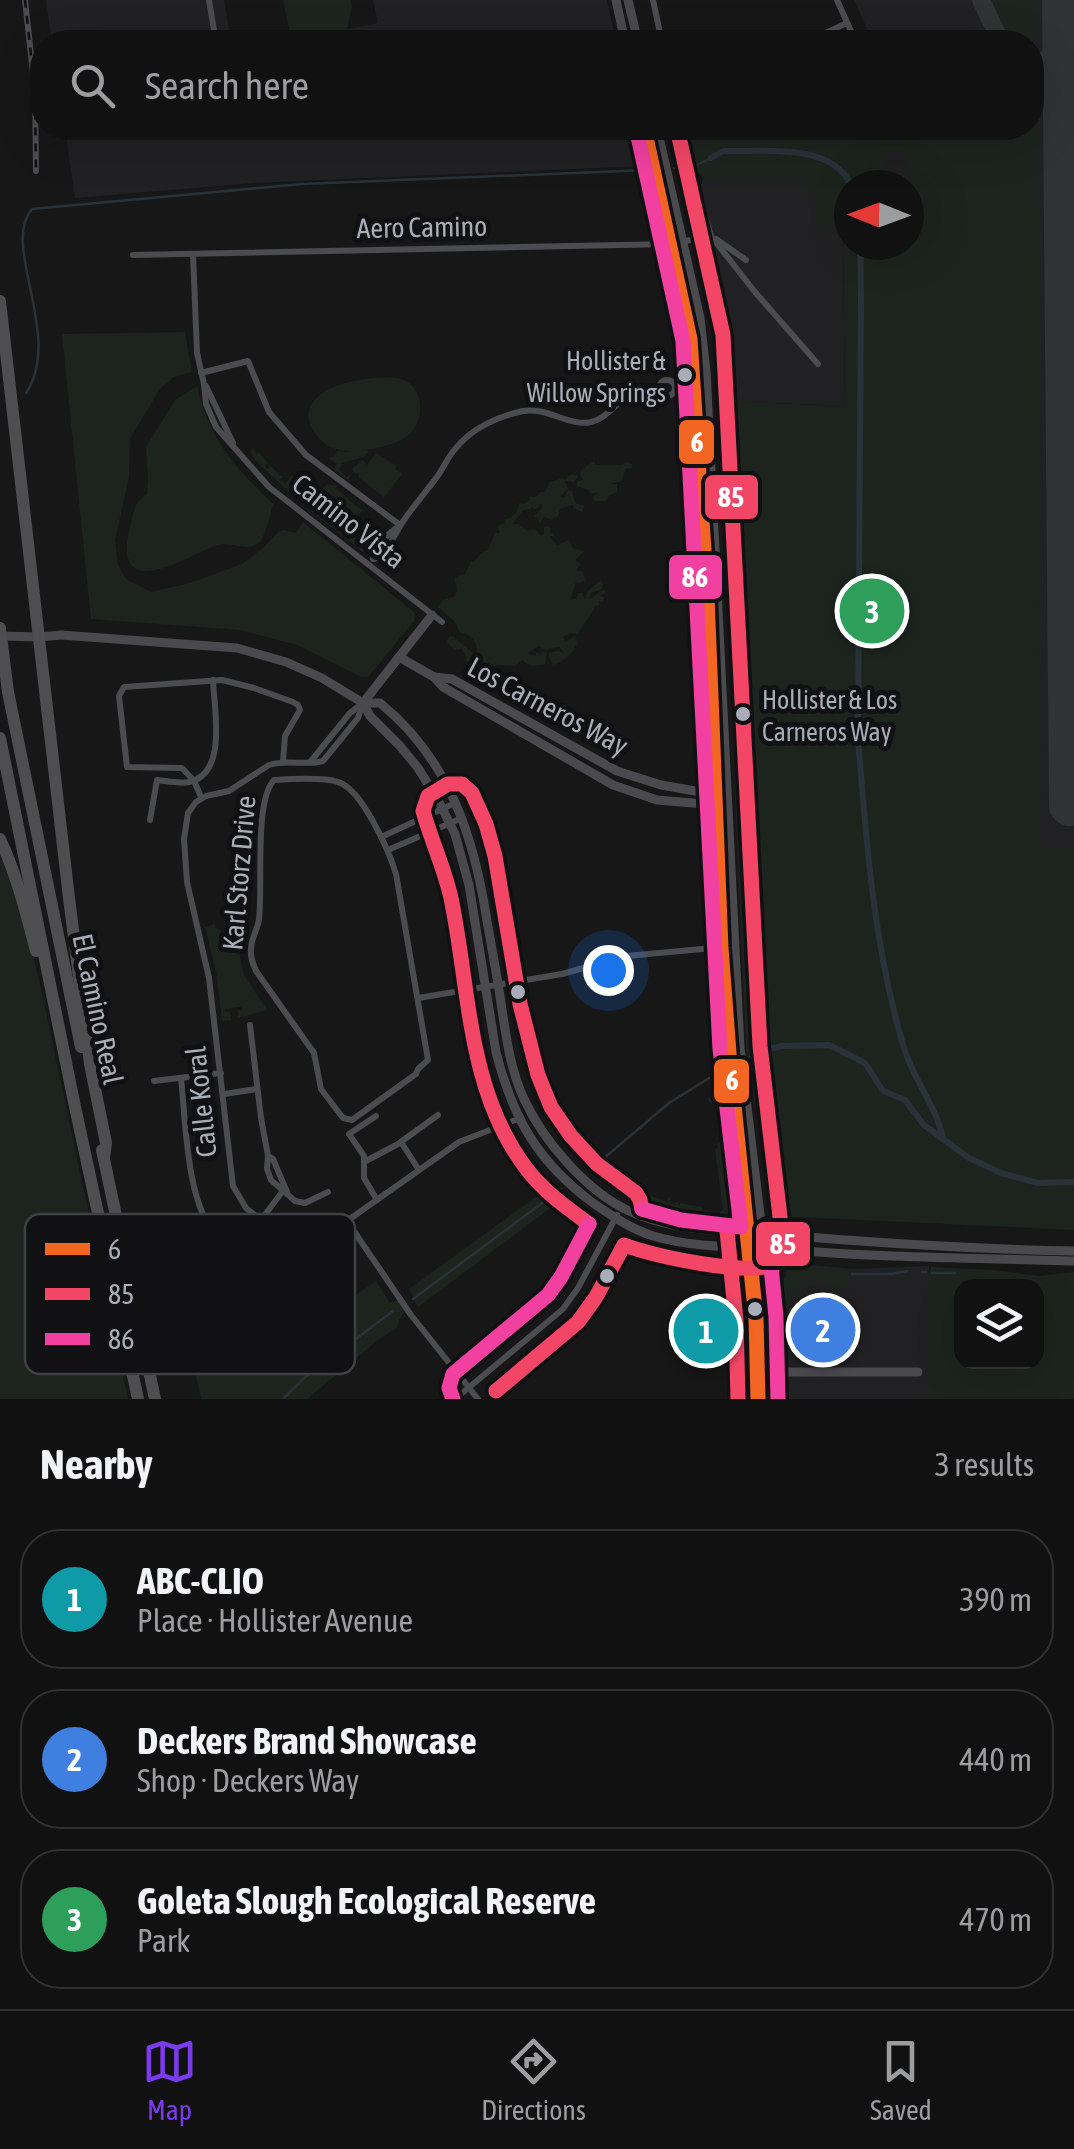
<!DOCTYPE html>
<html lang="en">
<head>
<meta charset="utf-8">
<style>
	body { margin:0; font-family:"Asap Condensed",sans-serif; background:#1e1f1f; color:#f1f3f6 }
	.controls { position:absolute; right:30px; bottom:30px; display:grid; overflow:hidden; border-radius:20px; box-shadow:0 10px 40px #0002 }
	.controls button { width:90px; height:90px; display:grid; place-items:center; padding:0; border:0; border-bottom:2px solid #303131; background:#111; color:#f1f3f6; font:50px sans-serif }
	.compass { position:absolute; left:834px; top:170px; width:90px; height:90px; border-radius:50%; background:#111; box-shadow:0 10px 40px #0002; rotate:271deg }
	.you { position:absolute; left:608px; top:970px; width:35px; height:35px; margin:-25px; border:8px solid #fff; border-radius:50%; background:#1a73e8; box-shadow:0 0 0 15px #1a73e833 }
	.badge { display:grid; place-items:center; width:65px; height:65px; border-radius:50%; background:#7c3aed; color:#fff; font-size:32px; font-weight:700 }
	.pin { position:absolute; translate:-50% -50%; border:5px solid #fff; box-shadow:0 2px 10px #0006 }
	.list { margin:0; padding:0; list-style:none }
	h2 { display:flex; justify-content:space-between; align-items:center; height:130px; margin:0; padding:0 40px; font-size:42px }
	h2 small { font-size:32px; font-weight:400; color:#9c9d9f }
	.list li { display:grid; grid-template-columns:65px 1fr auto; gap:30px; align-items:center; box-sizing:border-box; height:140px; margin:0 20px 20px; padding:0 20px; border:2px solid #303131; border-radius:40px }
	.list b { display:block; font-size:38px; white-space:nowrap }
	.list p { margin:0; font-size:32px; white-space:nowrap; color:#9c9d9f }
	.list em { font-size:32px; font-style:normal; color:#9c9d9f }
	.icon { flex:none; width:55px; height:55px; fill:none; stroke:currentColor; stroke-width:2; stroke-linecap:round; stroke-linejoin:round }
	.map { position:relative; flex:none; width:1074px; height:1399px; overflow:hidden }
	.search { position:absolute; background:#111; box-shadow:0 10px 40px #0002; left:30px; right:30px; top:30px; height:110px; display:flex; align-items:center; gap:25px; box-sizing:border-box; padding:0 35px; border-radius:40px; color:#9c9d9f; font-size:38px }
	.sheet { height:610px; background:#111 }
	nav { display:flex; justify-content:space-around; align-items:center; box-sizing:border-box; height:140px; border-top:2px solid #303131; background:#111; font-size:28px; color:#9c9d9f }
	nav a { display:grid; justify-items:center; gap:5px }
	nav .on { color:#7c3aed }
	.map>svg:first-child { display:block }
</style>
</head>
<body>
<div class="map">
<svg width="1074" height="1399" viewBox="0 0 1074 1399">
	<rect width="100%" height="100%" fill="#171717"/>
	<!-- built -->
	<g fill="#212123">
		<path d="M46 0H224L231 42H52Z"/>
		<path d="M373 0H607L616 42H286L378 23Z"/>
		<path d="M854 0H1074V854L1016 855 909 185H849L843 234 845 406 718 401 710 320 688 207 704 179 698 172 690 139 699 136V128H1032V42H873Z"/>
		<path d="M65 128H635L644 166 254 183 75 198Z"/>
		<path d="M791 1263 852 1269 929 1266 927 1399H786V1273Z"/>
	</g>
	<!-- green -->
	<g fill="#1d241e" fill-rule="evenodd">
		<path d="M283 0H351L352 6 347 30 292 42Z"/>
		<path d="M988 0H1034C1035 9 1038 25 1035 33 1033 38 1027 42 1022 42 1004 45 994 13 988 0Z"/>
		<path d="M1032 123 1036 127 1041 848H1074V1230L776 1216 774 1214 749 1072 746 1048 718 401 845 406 843 234 829 226H819L816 195 807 194V182L704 179 698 172 690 139 699 136V128H876L874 130 877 136 883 135 889 137 895 134 897 128H907L909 131 918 128H1032ZM899 150 904 152 906 171 902 185H909V245H849V185H885L888 165 883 152Z"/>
		<path d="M185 332 192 372 174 377 160 389 130 439 129 477 115 540 118 565 126 579 151 592 190 583 242 564 264 547 278 532 283 530 296 533 303 522 415 613 414 621 368 677H361L297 645 240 630 91 619 62 334Z"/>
		<path d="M374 378C384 378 397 376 406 381 428 394 423 430 401 440 390 446 377 448 364 450L369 451 364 457 342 463 339 469 346 477 352 474 348 480 334 469 337 464 328 458 335 456 337 451 355 452C348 451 341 451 333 448 316 441 300 418 314 401 327 385 355 380 374 378Z"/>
		<path d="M197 386C209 440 235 467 273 504 270 514 267 533 260 541 249 553 235 543 222 544 200 547 123 604 127 543 128 536 133 511 136 505 139 500 143 497 147 494L148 481 146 447 175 400Z"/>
		<path d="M253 448 256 454 258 452 268 463 265 466 267 469 271 466 280 476H283L279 480 286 483 292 475 293 477 290 482 294 486V488L311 498 328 484 338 486 335 489C346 494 355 508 363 510L351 521 349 530 360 534V543L368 547 363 552 308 509 306 505 304 506 256 461 250 452Z"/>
		<path d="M376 453 397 466 395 469 402 474 384 497 358 477 359 474 353 472 352 469 362 460 367 465Z"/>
		<path d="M594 461 596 465H622L627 462 632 464V468L625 469 622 481 611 484H617V492L610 495 605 501H595L592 497 598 493H590L588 490 577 486V481L583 480 580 475 581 470Z"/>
		<path d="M573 474 577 475 578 478 574 482 565 481 568 489 560 496 564 498 568 490 572 491 575 503 584 506 583 512 573 508V505L560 509 558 516 551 520 544 516 540 525 537 517H534L542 508V504H539L538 508 534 509 532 506 530 509 523 510 513 524H519L527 531 534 529 541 535 544 534V526L550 527V533L554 535 550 537 557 545 569 540 573 548 585 551 575 560 581 564 576 570 583 572 585 580 580 583 576 582 570 600 576 599 579 593H582L585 600 587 592 601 580 603 584 602 589 591 593 589 600 604 589 606 592 600 596 604 597 603 602 599 601V605L595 606C591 617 582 625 578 634L571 633 563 637 565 641 575 637 577 643C574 653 563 662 553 665L549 657V653L558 651 564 653 559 647 546 650 538 646 528 653 536 656V652L542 655 540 651 547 653 545 664C536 666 531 668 522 660L515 666 497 665 490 668 478 663 473 665 465 660 467 657 462 649 454 650 447 642 449 636 454 637 474 654 477 652C478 642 471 635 460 632L454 621 438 607 443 600 455 596 457 590 455 578 458 576 465 575 471 561 474 562 481 553 488 550 495 533H500L498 526 504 523 505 519 511 518 518 510 519 503 523 504 530 500 529 496 535 497 541 492H545L550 482 563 478 565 480 568 476Z"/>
		<path d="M0 846 20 900 42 993 128 1399H0Z"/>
		<path d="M215 924 216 928 223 932 225 928 236 937 244 975 267 1010 238 1018V1010H242L241 1007 225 1009V1012H230L231 1020 222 1021 216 971 205 927Z"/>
		<path d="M722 1089 736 1215 730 1210 724 1217 728 1223 724 1224 678 1218V1215L677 1218 631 1200 636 1190 667 1202 669 1197 671 1204 678 1202 679 1207 680 1203 702 1207 703 1210 719 1214 723 1209 715 1149 718 1148 717 1144 721 1142 716 1106 713 1101 710 1103 708 1099Z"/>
		<path d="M554 1184 568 1195 418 1307 409 1289Z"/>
		<path d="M196 1265 211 1268 220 1274 219 1276 228 1286 275 1321 298 1324 315 1323 376 1281 390 1303 398 1300 405 1312 399 1320 398 1327 378 1340 307 1399H201L174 1278 182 1274V1266Z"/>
		<path d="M794 1265 847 1270 845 1289 837 1292 832 1291 835 1287C805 1266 774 1300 800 1327L796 1330 797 1346 802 1347 803 1359 801 1362 788 1359 778 1351 781 1296 780 1280 790 1274Z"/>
		<path d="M931 1267 993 1270 1040 1276 1074 1272V1399H927V1280ZM1036 1286V1362H962V1286Z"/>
	</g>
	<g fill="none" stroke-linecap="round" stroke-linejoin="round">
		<!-- stream -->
		<g stroke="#2a3239" stroke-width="2.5">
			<path d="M697 165 711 158"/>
			<path d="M674 168 685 167"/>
			<path d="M26 393C64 336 0 245 32 209L302 184 648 170"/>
			<path d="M750 1057 760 1051"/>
			<path d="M590 1170 669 1103 719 1072"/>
			<path d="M922 1272H926"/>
			<path d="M932 1273H955"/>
			<path d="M852 1274H892L907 1271"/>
			<path d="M413 1299 561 1189"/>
			<path d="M283 1399 304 1378 393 1311"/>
		</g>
		<!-- canal -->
		<g stroke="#2a3239" stroke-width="6">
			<path d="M711 158 723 151C762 152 832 142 851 185"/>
			<path d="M860 245 861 295 858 737C866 841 874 948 904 1048 913 1079 937 1107 943 1139"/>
			<path d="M760 1051 782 1046 829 1045 865 1063 883 1091 905 1100 924 1125 969 1158 1001 1173 1038 1183 1074 1182"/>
		</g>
		<!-- taxiway -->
		<g stroke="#313233" stroke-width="18">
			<path d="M981 0 1001 42"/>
			<path d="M1032 63C1049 62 1057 52 1064 37"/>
			<path d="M1032 63 1064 72 1074 73"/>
			<path d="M1064 136 1074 112"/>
			<path d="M1068 521 1074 527"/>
			<path d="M1068 593 1074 587"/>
			<path d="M1069 725 1074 729"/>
			<path d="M1070 795H1074"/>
		</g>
		<!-- runway -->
		<path stroke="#313233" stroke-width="42" d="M1063 0 1070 805"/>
		<!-- street -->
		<g stroke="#4b4c50" stroke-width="6">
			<path d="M209 0 216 42"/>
			<path d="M653 0 662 42"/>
			<path d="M837 0 856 42"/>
			<path d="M806 42 847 23"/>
			<path d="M681 128 691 172 711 236 755 292 818 364"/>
			<path d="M716 239 746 260"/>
			<path d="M193 254 197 353 204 384 206 404 216 427 269 487 442 622"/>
			<path d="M133 255 670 244 711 236"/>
			<path d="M201 373 248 361 269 412 306 455 400 525"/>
			<circle cx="667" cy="388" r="8"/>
			<path d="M206 386 233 443"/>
			<path d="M400 525C389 534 375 543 373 559L382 557C390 546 395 534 402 523 413 506 427 491 439 474 445 465 449 455 456 448 472 428 499 416 523 411 549 407 569 427 591 422 603 419 608 412 617 405 629 394 644 390 660 389"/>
			<path d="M363 703 358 718 323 761C306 766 287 759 269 765L229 791 206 796 196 802 188 813 184 839 187 882 209 978 233 1186 246 1208 275 1231 294 1240 316 1239 347 1221 459 1142 518 1119"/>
			<path d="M311 761 350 713 363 703"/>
			<path d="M274 780C290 779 323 777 338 782 362 789 389 851 396 874L428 1060 418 1069 416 1074 352 1120 343 1118 321 1089 314 1053 256 971C253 964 250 957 251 949 251 938 258 929 259 919 263 887 254 801 274 780Z"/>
			<path d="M201 797 194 781 182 768 127 767 119 696 124 687 222 680 254 688 293 702 298 705 300 710 285 736 283 762"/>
			<path d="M150 820 157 780C167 781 179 784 189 782 228 774 214 709 213 680"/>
			<path d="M381 837 455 803"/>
			<path d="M388 850 462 818"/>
			<path d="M418 998 562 974 627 956 734 946"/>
			<path d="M250 1025 261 1118 268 1156"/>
			<path d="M181 1078C186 1123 186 1203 217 1237 231 1251 251 1263 267 1275 291 1294 313 1293 337 1274L322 1253 316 1239"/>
			<path d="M154 1081 221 1073"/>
			<path d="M224 1094 257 1089"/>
			<path d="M376 1116 349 1134 364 1156V1178L377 1200"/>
			<path d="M401 1142 419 1170"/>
			<path d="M364 1162 398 1144 438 1115"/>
			<path d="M287 1192 273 1159 268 1156 267 1169 271 1180 295 1201 305 1203 328 1192"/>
			<path d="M204 1216 200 1224 202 1234 209 1237 217 1236"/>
			<path d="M261 1220 282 1192"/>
			<path d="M347 1221 411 1315 478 1399"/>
			<path d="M337 1274 350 1291"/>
			<path d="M455 1399 563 1309 578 1288 617 1215"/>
		</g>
		<!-- secondary -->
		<g stroke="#4a4a4e" stroke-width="9">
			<path d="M616 0 625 42"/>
			<path d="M628 0 638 42"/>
			<path d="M644 128 690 339 707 596 721 948 730 1066 756 1319 758 1399"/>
			<path d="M657 128 700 318 706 371 740 1048 764 1248 768 1317 770 1399"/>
			<path d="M0 636 40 637 61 635 237 648 286 662 322 678 363 703 370 716 400 746 418 768 438 800 455 834 469 885 496 1052C513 1119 538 1162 593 1203 612 1216 631 1229 653 1236 697 1249 746 1246 791 1250 885 1258 980 1258 1074 1261"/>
			<path d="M399 657 434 677 443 687 613 785 657 800 717 805"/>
			<path d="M434 677 452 679 617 771 661 785 718 795"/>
			<path d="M363 703H380C449 759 474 836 487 921 492 949 497 976 501 1003 506 1036 510 1069 524 1099 544 1142 587 1192 631 1212 675 1232 725 1230 772 1234 873 1243 973 1249 1074 1251"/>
			<path d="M363 703 432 615"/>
			<path d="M770 1372H918"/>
		</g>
		<!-- highway -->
		<g stroke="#4e4e51" stroke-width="12">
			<path d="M0 301 69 898 90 1064 106 1143 104 1158"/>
			<path d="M0 628 8 692 81 1047"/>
			<path d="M0 738 74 1102 138 1399"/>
			<path d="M0 839C17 875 26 913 36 951"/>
			<path d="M102 1150 155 1399"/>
		</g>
		<!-- rail casing -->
		<g stroke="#4b4c4f" stroke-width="6">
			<path id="rail" d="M25 0 35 92 36 171"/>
		</g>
		<!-- rail -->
		<use href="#rail" stroke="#111113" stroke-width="2.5" stroke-dasharray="8" stroke-linecap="butt"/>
		<!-- bus-1 casing -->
		<g stroke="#111113" stroke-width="22">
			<path id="bus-1" d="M644 128 690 339 707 596 721 948 730 1066 756 1319 758 1399"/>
		</g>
		<!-- bus-2 casing -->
		<g stroke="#111113" stroke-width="22">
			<g id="bus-2">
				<path d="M589 1224C567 1208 543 1191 526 1168 467 1090 470 990 451 898 444 867 431 840 423 811L428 796 448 784H462L472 793 486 824 495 856 520 1004 538 1075 551 1107 571 1136 597 1164 636 1193 640 1200 642 1209"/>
				<path d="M727 1231 736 1320 738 1399"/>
				<path d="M496 1391 578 1322 596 1297 624 1245C655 1256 747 1277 776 1264L784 1251 760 1046 723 335 677 128"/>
			</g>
		</g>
		<!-- bus-3 casing -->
		<g stroke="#111113" stroke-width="22">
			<g id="bus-3">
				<path d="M637 132 683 341 720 1049 741 1227 681 1220 642 1209"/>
				<path d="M767 1227 776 1317 778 1399"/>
				<path d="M453 1399 449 1388 453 1374 548 1295 561 1277 589 1224"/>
			</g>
		</g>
		<!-- bus-1 -->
		<use href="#bus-1" stroke="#f26522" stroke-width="15"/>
		<!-- bus-2 -->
		<use href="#bus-2" stroke="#f34667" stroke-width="15"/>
		<!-- bus-3 -->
		<use href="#bus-3" stroke="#f240a1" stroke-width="15"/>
	</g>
	<!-- markers -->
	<g fill="#a8adb8" stroke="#111113" stroke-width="4">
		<circle cx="685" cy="375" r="9"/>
		<circle cx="743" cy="714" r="9"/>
		<circle cx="518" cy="992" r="9"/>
		<circle cx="607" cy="1276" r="9"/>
		<circle cx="755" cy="1309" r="9"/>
	</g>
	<g text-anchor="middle" stroke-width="10" stroke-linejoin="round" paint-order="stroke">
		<!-- bus labels -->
		<g font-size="26" fill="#a8adb8" stroke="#111113" text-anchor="end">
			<text x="666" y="370">Hollister &amp;<tspan x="666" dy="32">Willow Springs</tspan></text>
			<text x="762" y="709" text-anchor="start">Hollister &amp; Los<tspan x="762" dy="32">Carneros Way</tspan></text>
		</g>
		<!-- street labels -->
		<g font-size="28" fill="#a8adb8" stroke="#111113">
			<text transform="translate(422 227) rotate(-1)" y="10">Aero Camino</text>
			<text transform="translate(349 521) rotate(38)" y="10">Camino Vista</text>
			<text transform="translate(548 706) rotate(28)" y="10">Los Carneros Way</text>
			<text transform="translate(239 873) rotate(-85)" y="10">Karl Storz Drive</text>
			<text transform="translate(98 1009) rotate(78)" y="10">El Camino Real</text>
			<text transform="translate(201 1102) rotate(-96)" y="10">Calle Koral</text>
		</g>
	</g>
	<!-- legend -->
	<rect x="25" y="1214" width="330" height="160" rx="15" fill="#111113" stroke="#3e4045" stroke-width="2.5"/>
	<rect x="45" y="1243" width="45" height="12" fill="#f26522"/>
	<rect x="45" y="1288" width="45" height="12" fill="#f34667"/>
	<rect x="45" y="1333" width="45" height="12" fill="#f240a1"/>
	<g font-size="28" fill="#a8adb8">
		<text x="108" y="1259">6</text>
		<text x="108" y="1304">85</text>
		<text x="108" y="1349">86</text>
	</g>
	<g stroke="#111113" stroke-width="4">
		<rect x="677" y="418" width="39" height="48" rx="10" fill="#f26522"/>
		<rect x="703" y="473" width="57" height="48" rx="10" fill="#f34667"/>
		<rect x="667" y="553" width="57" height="48" rx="10" fill="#f240a1"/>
		<rect x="712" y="1057" width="39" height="48" rx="10" fill="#f26522"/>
		<rect x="754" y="1220" width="58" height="48" rx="10" fill="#f34667"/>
	</g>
	<g font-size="28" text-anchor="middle" font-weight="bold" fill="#fff">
		<text x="697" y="452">6</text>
		<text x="731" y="507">85</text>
		<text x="695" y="587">86</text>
		<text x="732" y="1090">6</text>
		<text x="783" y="1254">85</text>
	</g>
</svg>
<div class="controls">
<button><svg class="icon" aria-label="layers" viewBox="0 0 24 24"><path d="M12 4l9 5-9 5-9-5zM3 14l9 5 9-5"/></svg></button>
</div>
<svg class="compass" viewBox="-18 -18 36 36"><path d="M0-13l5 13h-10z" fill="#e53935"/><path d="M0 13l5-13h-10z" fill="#9c9d9f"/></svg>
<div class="you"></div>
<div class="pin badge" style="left:706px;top:1331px;background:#0f9aa8">1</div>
<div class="pin badge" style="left:823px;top:1330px;background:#3f7fe0">2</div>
<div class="pin badge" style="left:872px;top:611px;background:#2e9e5b">3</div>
<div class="search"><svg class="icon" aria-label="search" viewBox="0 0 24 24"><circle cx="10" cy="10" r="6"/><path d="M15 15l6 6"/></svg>Search here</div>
</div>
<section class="sheet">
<h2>Nearby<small>3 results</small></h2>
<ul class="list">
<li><span class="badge" style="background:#0f9aa8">1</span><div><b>ABC-CLIO</b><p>Place · Hollister Avenue</p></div><em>390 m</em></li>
<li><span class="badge" style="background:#3f7fe0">2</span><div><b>Deckers Brand Showcase</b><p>Shop · Deckers Way</p></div><em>440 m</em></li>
<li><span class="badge" style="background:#2e9e5b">3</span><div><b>Goleta Slough Ecological Reserve</b><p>Park</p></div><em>470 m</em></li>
</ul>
</section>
<nav>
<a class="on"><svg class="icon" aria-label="map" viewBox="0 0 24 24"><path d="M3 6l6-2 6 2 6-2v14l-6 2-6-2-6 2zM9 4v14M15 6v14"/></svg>Map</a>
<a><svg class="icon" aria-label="directions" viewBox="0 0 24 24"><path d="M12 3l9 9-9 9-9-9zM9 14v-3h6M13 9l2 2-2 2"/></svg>Directions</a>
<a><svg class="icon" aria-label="saved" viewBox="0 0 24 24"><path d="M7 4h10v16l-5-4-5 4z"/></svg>Saved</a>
</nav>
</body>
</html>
